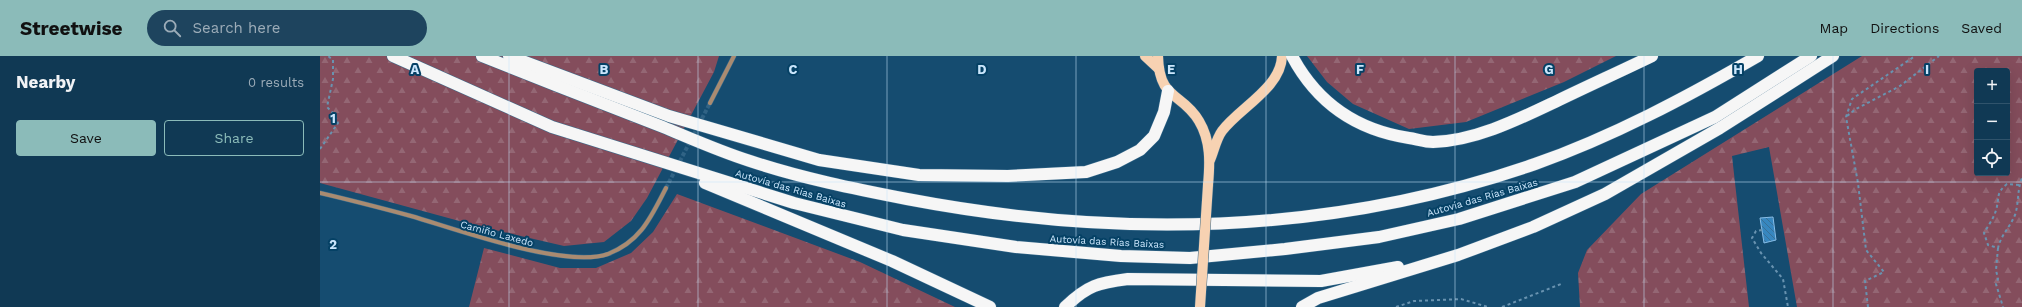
<!DOCTYPE html>
<html lang="en">
<head>
<meta charset="utf-8">
<style>
	body { margin:0; font-family:"Work Sans",sans-serif; background:#1e445e; color:#f1f3f6 }
	.controls { position:absolute; right:12px; top:12px; display:grid; overflow:hidden; border-radius:4px; box-shadow:0 4px 16px #0002 }
	.controls button { width:36px; height:36px; display:grid; place-items:center; padding:0; border:0; border-bottom:1px solid #30536b; background:#103954; color:#f1f3f6; font:20px sans-serif }
	.list { margin:0; padding:0; list-style:none }
	h2 { display:flex; justify-content:space-between; align-items:center; height:52px; margin:0; padding:0 16px; font-size:17px }
	h2 small { font-size:13px; font-weight:400; color:#9cacb8 }
	.actions { display:flex; gap:8px; padding:12px 16px }
	.actions a { flex:1; padding:9px 0; border:1px solid #8bbbb9; border-radius:4px; text-align:center; font-size:14px; color:#8bbbb9 }
	.actions .main { background:#8bbbb9; color:#111 }
	.icon { flex:none; width:22px; height:22px; fill:none; stroke:currentColor; stroke-width:2; stroke-linecap:round; stroke-linejoin:round }
	.map { position:relative; flex:none; width:1702px; height:251px; overflow:hidden }
	header { display:flex; align-items:center; gap:24px; box-sizing:border-box; height:56px; padding:0 20px; background:#8bbbb9; color:#111 }
	header strong { font-size:19px }
	nav { display:flex; gap:22px; margin-inline-start:auto; font-size:14px }
	.search { width:280px; height:36px; background:#1e445e; display:flex; align-items:center; gap:10px; box-sizing:border-box; padding:0 14px; border-radius:22px; color:#9cacb8; font-size:15px }
	main { display:flex }
	aside { flex:1; background:#103954 }
	.map>svg:first-child { display:block }
</style>
</head>
<body>
<header>
<strong>Streetwise</strong>
<div class="search"><svg class="icon" aria-label="search" viewBox="0 0 24 24"><circle cx="10" cy="10" r="6"/><path d="M15 15l6 6"/></svg>Search here</div>
<nav><a>Map</a><a>Directions</a><a>Saved</a></nav>
</header>
<main>
<aside>
<h2>Nearby<small>0 results</small></h2>
<ul class="list">
</ul>
<div class="actions"><a class="main">Save</a><a>Share</a></div>
</aside>
<div class="map">
<svg width="1702" height="251" viewBox="0 0 1702 251">
	<defs>
		<pattern id="forest-firs" width="22" height="20" patternUnits="userSpaceOnUse"><rect width="22" height="20" fill="#844d5c"/><path d="M5 1l3.5 6h-7zM16 11l3.5 6h-7z" fill="#946774"/></pattern>
		<pattern id="building-back-hatch" width="6" height="6" patternUnits="userSpaceOnUse"><rect width="6" height="6" fill="#3787bf"/><path d="M-1 5l2 2M0 0l6 6M5-1l2 2" fill="none" stroke="#397097"/></pattern>
	</defs>
	<rect width="100%" height="100%" fill="#154c70"/>
	<!-- forest -->
	<g fill="url(#forest-firs)" fill-rule="evenodd">
		<path d="M0 0H399L394 16 327 142 311 165 284 186 244 190 154 169 0 127Z"/>
		<path d="M987 0H1296L1244 26 1146 66 1089 73 1033 48 1007 26Z"/>
		<path d="M1542 0H1702V251H1477L1449 91 1412 100 1429 251H1260L1258 217 1267 194 1321 138ZM1657 15H1687V117H1657Z"/>
		<path d="M357 138 540 206 635 251H149L164 192 240 212H276L311 197 333 176Z"/>
	</g>
	<!-- building -->
	<path fill="url(#building-back-hatch)" stroke="#87bde7" d="M1453 161 1456 184 1444 187 1440 162Z"/>
	<g fill="none" stroke-linecap="round" stroke-linejoin="round">
		<!-- street-tunnel -->
		<path stroke="#306385" stroke-width="4" stroke-dasharray="4 2" stroke-linecap="butt" d="M346 132 390 47"/>
		<!-- street casing -->
		<g stroke="#396b8c" stroke-width="5">
			<g id="street">
				<path d="M390 47 414 0"/>
				<path d="M0 137C30 144 61 152 91 160 136 173 245 213 288 198 321 185 331 161 346 132"/>
			</g>
		</g>
		<!-- primary casing -->
		<g stroke="#396b8c" stroke-width="11">
			<g id="primary">
				<path d="M825 0 839 13"/>
				<path d="M838 0C839 45 862 36 879 65 891 85 890 107 888 129"/>
				<path d="M890 104C894 95 896 83 902 75 919 52 961 32 962 0"/>
			</g>
		</g>
		<!-- highway casing -->
		<g stroke="#396b8c" stroke-width="13">
			<g id="highway">
				<path d="M73 0 232 71 474 147 583 174 696 191 801 200 870 202 965 193 1059 181 1139 163 1255 126 1395 61 1491 0"/>
				<path d="M162 0C222 24 283 48 343 71 372 83 401 96 430 105 481 122 535 133 587 143 797 183 1011 179 1215 108 1292 81 1367 41 1438 0"/>
				<path d="M189 0 349 60 499 104 599 119 688 120 766 116 797 106 820 94 834 80 844 56 848 35"/>
				<path d="M972 0C997 47 1036 74 1089 82 1096 83 1105 86 1113 86 1156 85 1201 62 1239 44 1270 29 1301 15 1332 0"/>
				<path d="M385 127 572 205 670 251"/>
				<path d="M745 251C768 229 778 227 808 223L1001 225 1078 211"/>
				<path d="M982 251 998 242 1138 199 1213 171 1285 138 1400 72 1513 0"/>
			</g>
		</g>
		<!-- path -->
		<g stroke="#6993b0" stroke-width="2" stroke-dasharray="3 3" stroke-linecap="butt">
			<path d="M1527 60 1536 53 1580 30 1619 0"/>
			<path d="M0 93 18 67 15 59 7 51 13 23V4L8 0"/>
			<path d="M1699 129 1687 128C1675 138 1680 141 1676 154 1674 162 1668 170 1664 177L1668 189 1678 192C1681 179 1690 171 1695 159 1699 147 1697 134 1702 122"/>
			<path d="M1442 174 1436 175 1432 182 1441 197 1463 223 1468 251"/>
			<path d="M1678 192 1676 214 1678 223 1676 228 1683 251"/>
			<path d="M1076 251 1094 245 1141 243 1168 251"/>
			<path d="M1182 251 1241 228"/>
			<path d="M1548 251 1545 225 1564 216 1546 194 1538 127 1526 61 1532 43 1595 0"/>
		</g>
		<!-- street -->
		<use href="#street" stroke="#a98b71" stroke-width="4"/>
		<!-- primary -->
		<use href="#primary" stroke="#f7d2b2" stroke-width="10"/>
		<!-- highway -->
		<use href="#highway" stroke="#f6f6f6" stroke-width="12"/>
		<!-- primary-bridge casing -->
		<g stroke="#396b8c" stroke-width="11" stroke-linecap="butt">
			<path id="primary-bridge" d="M880 251 888 129"/>
		</g>
		<!-- primary-bridge -->
		<use href="#primary-bridge" stroke="#f7d2b2" stroke-width="10"/>
	</g>
	<!-- grid -->
	<path fill="none" stroke="#cbe6fc" stroke-width="1" stroke-opacity="0.55" d="M189 0V251M378 0V251M567 0V251M756 0V251M946 0V251M1135 0V251M1324 0V251M1513 0V251M0 126H1702"/>
	<g text-anchor="middle" stroke-width="4" stroke-linejoin="round" paint-order="stroke">
		<!-- street labels -->
		<g font-size="10" fill="#cbe6fc" stroke="#054165">
			<text transform="translate(471 132) rotate(16)" y="4">Autovía das Rías Baixas</text>
			<text transform="translate(1162 141) rotate(-16)" y="4">Autovía das Rías Baixas</text>
			<text transform="translate(177 177) rotate(15)" y="4">Camiño Laxedo</text>
			<text transform="translate(787 185) rotate(3)" y="4">Autovía das Rías Baixas</text>
		</g>
	</g>
	<g font-size="13" text-anchor="middle" font-weight="bold" fill="#cbe6fc" stroke="#054165" stroke-width="4" stroke-linejoin="round" paint-order="stroke">
		<text x="95" y="18">A</text>
		<text x="284" y="18">B</text>
		<text x="473" y="18">C</text>
		<text x="662" y="18">D</text>
		<text x="851" y="18">E</text>
		<text x="1040" y="18">F</text>
		<text x="1229" y="18">G</text>
		<text x="1418" y="18">H</text>
		<text x="1607" y="18">I</text>
		<text x="13" y="67">1</text>
		<text x="13" y="193">2</text>
	</g>
</svg>
<div class="controls">
<button>+</button>
<button>−</button>
<button><svg class="icon" aria-label="locate" viewBox="0 0 24 24"><circle cx="12" cy="12" r="6"/><path d="M12 2v4M12 18v4M2 12h4M18 12h4"/></svg></button>
</div>
</div>
</main>
</body>
</html>
